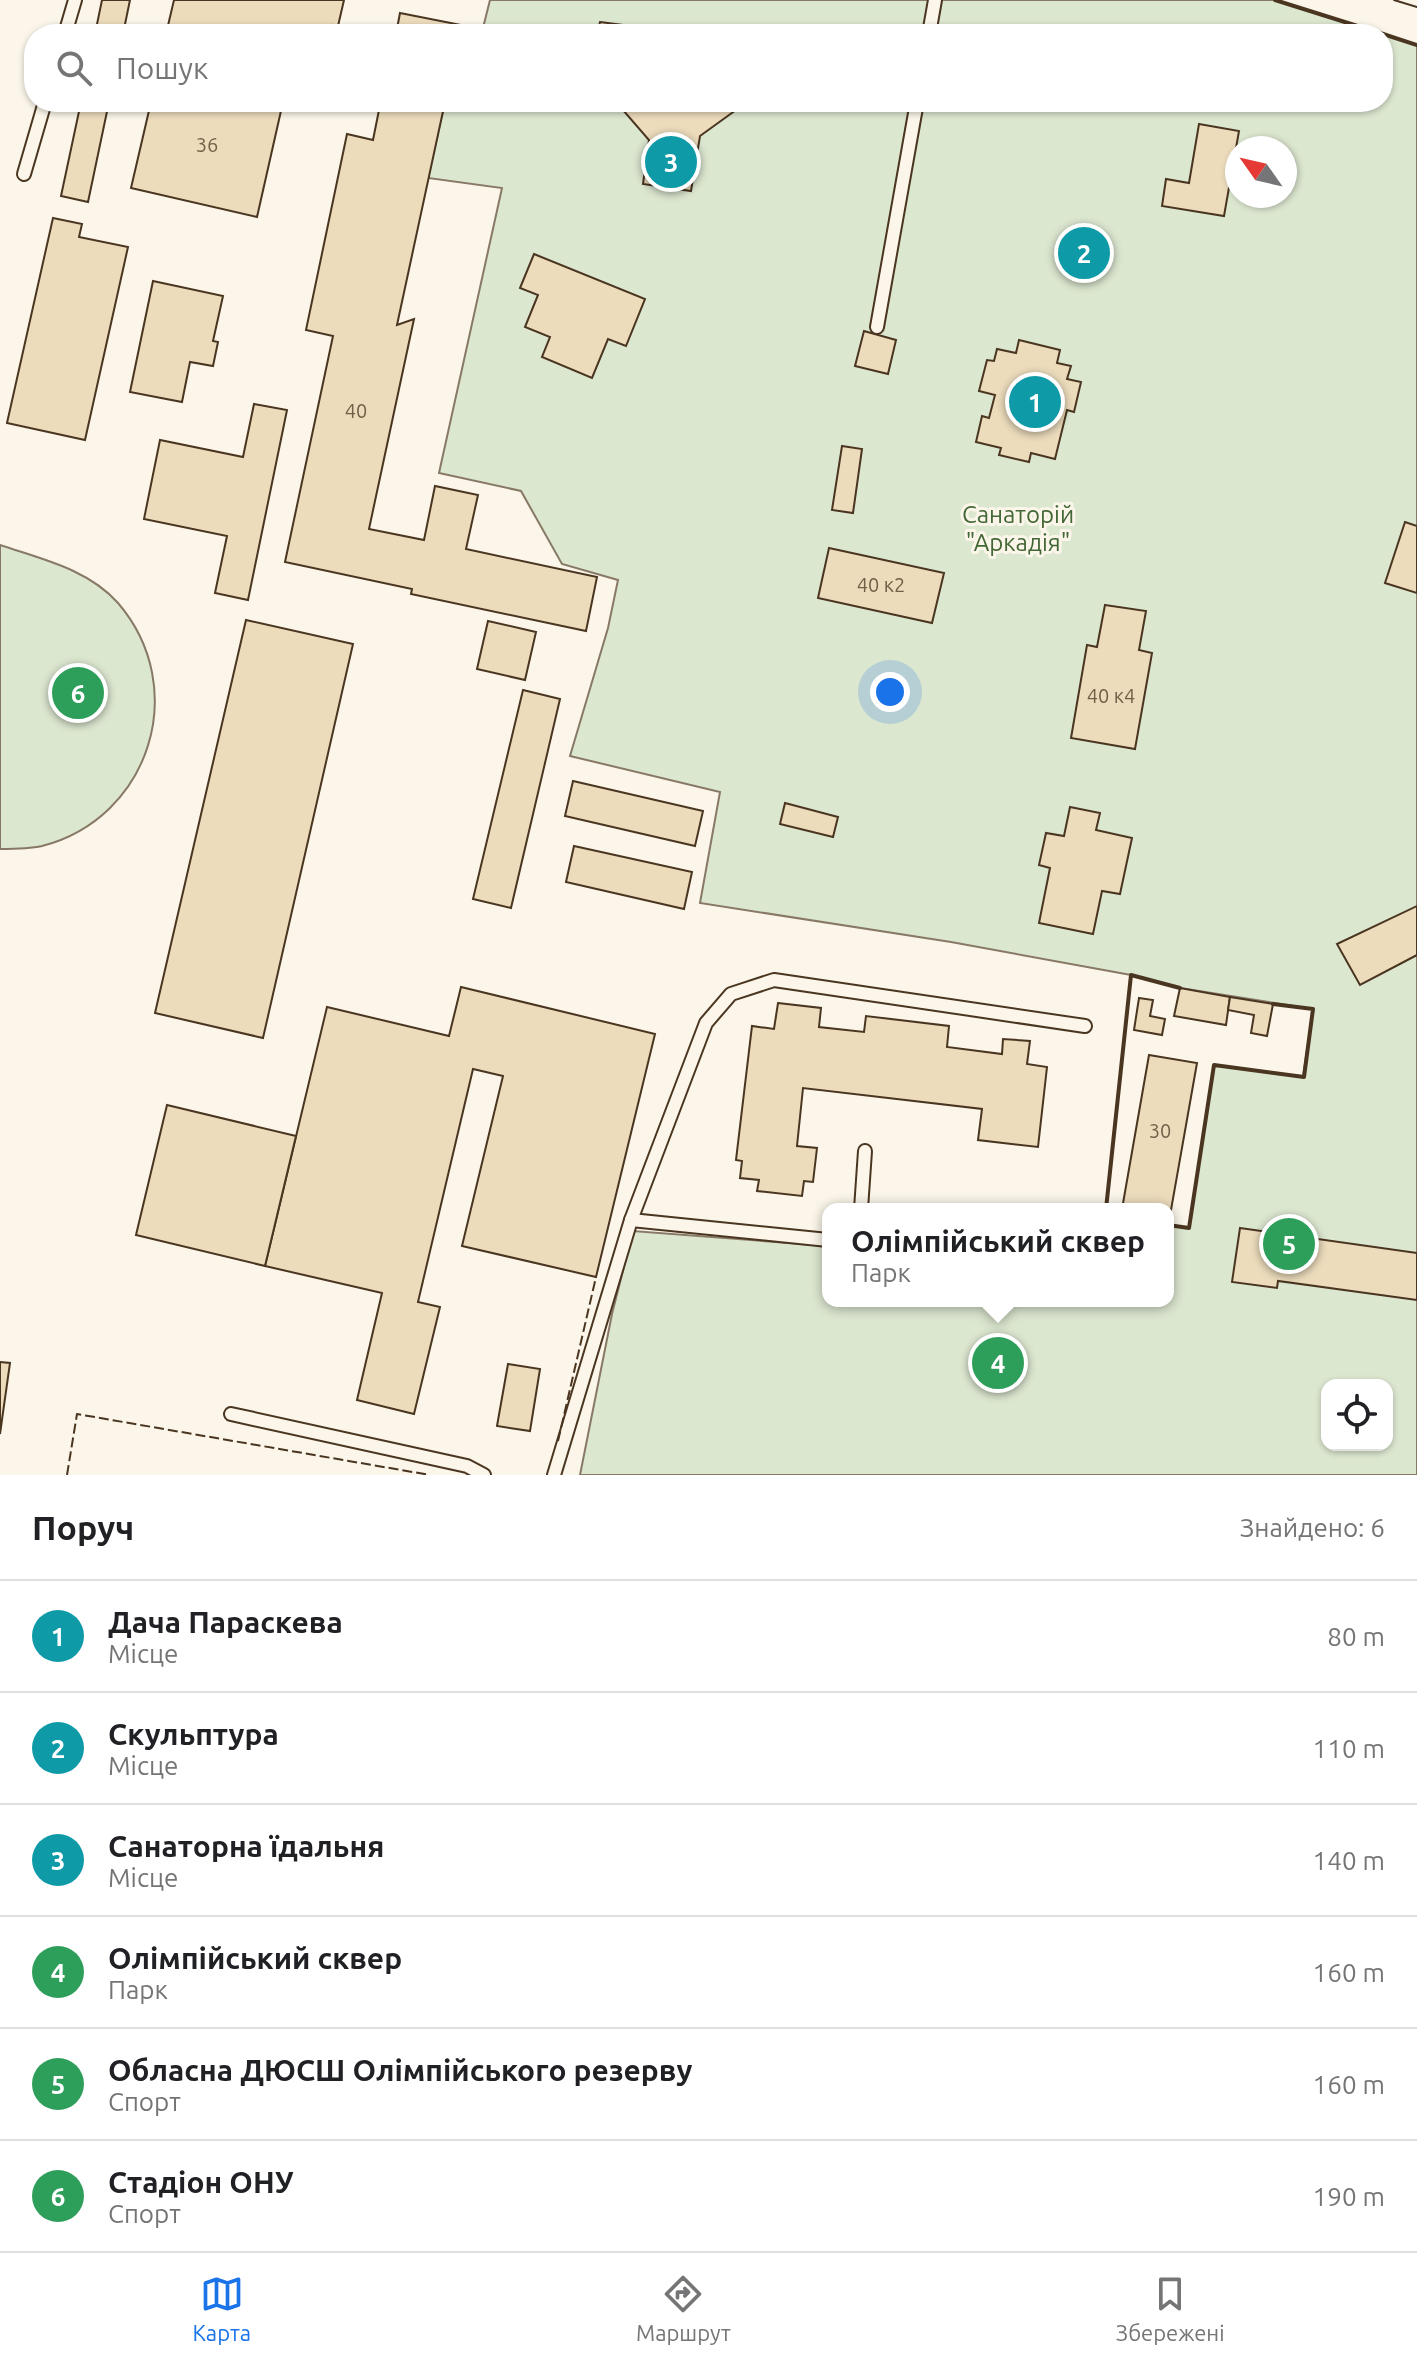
<!DOCTYPE html>
<html lang="uk">
<head>
<meta charset="utf-8">
<style>
	body { margin:0; font-family:Ubuntu,sans-serif; background:#f6f6f6; color:#202124 }
	.controls { position:absolute; right:24px; bottom:24px; display:grid; overflow:hidden; border-radius:16px; box-shadow:0 2px 6px #0004 }
	.controls button { width:72px; height:72px; display:grid; place-items:center; padding:0; border:0; border-bottom:2px solid #e0e0e0; background:#fff; color:#202124; font:40px sans-serif }
	.compass { position:absolute; left:1225px; top:136px; width:72px; height:72px; border-radius:50%; background:#fff; box-shadow:0 2px 6px #0004; rotate:304deg }
	.you { position:absolute; left:890px; top:692px; width:28px; height:28px; margin:-20px; border:6px solid #fff; border-radius:50%; background:#1a73e8; box-shadow:0 0 0 12px #1a73e833 }
	.badge { display:grid; place-items:center; width:52px; height:52px; border-radius:50%; background:#1a73e8; color:#fff; font-size:26px; font-weight:700 }
	.pin { position:absolute; translate:-50% -50%; border:4px solid #fff; box-shadow:0 2px 8px #0006 }
	.popup { position:absolute; left:822px; top:1203px; width:352px; height:104px; box-sizing:border-box; display:grid; place-content:center; border-radius:16px; background:#fff; filter:drop-shadow(0 2px 6px #0005); font-size:26px; white-space:nowrap; color:#757577 }
	.popup b { font-size:30px; color:#202124 }
	.popup::after { content:''; position:absolute; left:50%; top:100%; margin-left:-16px; border:16px solid transparent; border-top-color:#fff }
	.list { margin:0; padding:0; list-style:none }
	h2 { display:flex; justify-content:space-between; align-items:center; height:104px; margin:0; padding:0 32px; font-size:34px }
	h2 small { font-size:26px; font-weight:400; color:#757577 }
	.list li { display:grid; grid-template-columns:52px 1fr auto; gap:24px; align-items:center; box-sizing:border-box; height:112px; padding:0 32px; border-top:2px solid #e0e0e0 }
	.list b { display:block; font-size:30px; white-space:nowrap }
	.list p { margin:0; font-size:26px; white-space:nowrap; color:#757577 }
	.list em { font-size:26px; font-style:normal; color:#757577 }
	.icon { flex:none; width:44px; height:44px; fill:none; stroke:currentColor; stroke-width:2; stroke-linecap:round; stroke-linejoin:round }
	.map { position:relative; flex:none; width:1417px; height:1475px; overflow:hidden }
	.search { position:absolute; background:#fff; box-shadow:0 2px 6px #0004; left:24px; right:24px; top:24px; height:88px; display:flex; align-items:center; gap:20px; box-sizing:border-box; padding:0 28px; border-radius:32px; color:#757577; font-size:30px }
	.sheet { height:776px; background:#fff }
	nav { display:flex; justify-content:space-around; align-items:center; box-sizing:border-box; height:112px; border-top:2px solid #e0e0e0; background:#fff; font-size:22px; color:#757577 }
	nav a { display:grid; justify-items:center; gap:4px }
	nav .on { color:#1a73e8 }
	.map>svg:first-child { display:block }
</style>
</head>
<body>
<div class="map">
<svg width="1417" height="1475" viewBox="0 0 1417 1475">
	<rect width="100%" height="100%" fill="#fbf6e9"/>
	<!-- green -->
	<g fill="#dce7d0" stroke="#887966" stroke-width="2" fill-rule="evenodd">
		<path d="M490 0H1275L1383 34H459L461 25 483 28Z"/>
		<path d="M1383 34 1417 45V1475H580L612 1314 633 1231 828 1246V1301H1168V1225L1189 1228 1214 1065 1303 1077 1313 1009 1180 988 1131 975 951 942 700 903 720 792 570 756 608 628 618 580 562 564 521 491 439 473 502 188 428 178 445 102H1383ZM1237 148H1285V196H1237ZM1327 1385H1387V1445H1327Z"/>
		<path d="M0 545C41 559 88 569 118 603 191 688 150 818 42 846 29 849 14 849 0 849Z"/>
	</g>
	<!-- building -->
	<g fill="#ecdcbc" stroke="#4a3520" stroke-width="2">
		<path d="M102 0H130L123 34H95Z"/>
		<path d="M174 0H344L338 26 333 25 331 34H166Z"/>
		<path d="M400 13 461 25 459 34H396Z"/>
		<path d="M600 22 693 34H597Z"/>
		<path d="M81 102H109L88 202 61 196Z"/>
		<path d="M151 102H283L257 217 131 188Z"/>
		<path d="M358 102H445L397 325 414 319 369 529 424 540 435 486 478 495 466 549 597 577 586 631 411 594 412 589 285 562 333 336 306 330 347 134 373 140 379 110 357 105Z"/>
		<path d="M616 102H747L700 136 691 191 643 184 649 140Z"/>
		<path d="M1199 124 1239 131 1224 216 1162 206 1166 179 1189 183Z"/>
		<path d="M53 218 82 224 79 237 128 247 85 440 7 423Z"/>
		<path d="M534 254 645 299 626 346 608 339 592 378 542 357 550 337 525 327 538 295 520 288Z"/>
		<path d="M153 281 223 296 213 341 218 342 213 366 190 362 182 402 130 392Z"/>
		<path d="M864 331 896 340 888 374 855 366Z"/>
		<path d="M1019 340 1060 350 1057 363 1071 366 1067 379 1081 382 1074 412 1067 410 1055 459 1031 453 1029 462 999 455 1001 448 976 442 982 416 989 418 995 395 979 391 987 360 994 361 997 349 1016 353Z"/>
		<path d="M254 404 287 410 248 600 215 593 227 536 144 519 160 440 243 457Z"/>
		<path d="M842 446 862 449 853 513 832 510Z"/>
		<path d="M1405 522 1417 526V593L1385 583Z"/>
		<path d="M829 548 944 573 932 623 818 598Z"/>
		<path d="M1105 605 1146 611 1139 650 1152 653 1135 749 1071 738 1087 645 1097 647Z"/>
		<path d="M246 620 353 644 263 1038 155 1013Z"/>
		<path d="M488 621 536 632 525 680 477 669Z"/>
		<path d="M523 690 560 699 511 908 473 899Z"/>
		<path d="M573 781 703 811 695 846 565 816Z"/>
		<path d="M785 803 838 817 833 837 780 824Z"/>
		<path d="M1070 807 1100 813 1096 830 1132 838 1120 894 1102 891 1093 934 1039 923 1050 868 1039 865 1046 833 1064 836Z"/>
		<path d="M574 846 692 872 684 909 566 882Z"/>
		<path d="M1417 906V955L1360 985 1337 944Z"/>
		<path d="M461 987 655 1034 596 1277 462 1246 503 1076 473 1069 418 1302 440 1307 414 1414 357 1400 382 1293 265 1266 327 1007 449 1036Z"/>
		<path d="M1180 988 1230 997 1226 1025 1174 1016Z"/>
		<path d="M1230 997 1273 1004 1267 1036 1251 1033 1254 1015 1228 1010Z"/>
		<path d="M1139 998 1153 1000 1150 1016 1165 1019 1162 1035 1134 1030Z"/>
		<path d="M778 1003 821 1008 819 1027 864 1032 866 1016 949 1026 947 1047 1002 1054 1003 1039 1030 1041 1027 1064 1047 1067 1038 1147 978 1140 982 1109 803 1088 797 1146 817 1148 813 1182 804 1181 802 1196 757 1191 759 1180 740 1178 742 1161 736 1160 752 1026 774 1029Z"/>
		<path d="M1149 1055 1197 1063 1171 1210 1149 1207 1148 1209H1122Z"/>
		<path d="M167 1105 296 1136 265 1266 136 1235Z"/>
		<path d="M1240 1228 1417 1253V1300L1278 1281 1277 1288 1232 1282Z"/>
		<path d="M0 1362 10 1363 0 1434Z"/>
		<path d="M508 1364 540 1369 530 1431 497 1426Z"/>
	</g>
	<g fill="none" stroke-linecap="round" stroke-linejoin="round">
		<!-- service casing -->
		<g stroke="#4a3520" stroke-width="16">
			<g id="service">
				<path d="M65 34 75 0"/>
				<path d="M929 34 935 0"/>
				<path d="M24 174 45 102"/>
				<path d="M877 327 917 102"/>
				<path d="M861 1209 865 1151"/>
				<path d="M631 1220 828 1240"/>
				<path d="M231 1414 467 1466 484 1475"/>
				<path d="M554 1475 631 1220 706 1023 731 994 774 980 1085 1026"/>
			</g>
		</g>
		<!-- service -->
		<use href="#service" stroke="#fbf6e9" stroke-width="12"/>
		<!-- tram -->
		<path stroke="#4a3520" stroke-width="2" d="M1394 0 1417 7"/>
		<!-- fence -->
		<g stroke="#4a3520" stroke-width="2" stroke-dasharray="10 4" stroke-linecap="butt">
			<path d="M558 1441 596 1277"/>
			<path d="M67 1475 77 1414 430 1475"/>
		</g>
		<!-- wall -->
		<g stroke="#4a3520" stroke-width="4">
			<path d="M1275 0 1383 34"/>
			<path d="M1383 34 1417 45"/>
			<path d="M1106 1209 1131 975 1180 988"/>
			<path d="M1168 1225 1189 1228 1214 1065 1304 1077 1313 1009 1273 1004"/>
		</g>
	</g>
	<g text-anchor="middle" stroke-width="6" stroke-linejoin="round" paint-order="stroke">
		<!-- number labels -->
		<g font-size="20" fill="#725f47">
			<text x="207" y="152">36</text>
			<text x="356" y="418">40</text>
			<text x="881" y="592">40 к2</text>
			<text x="1111" y="703">40 к4</text>
			<text x="1160" y="1138">30</text>
		</g>
		<!-- park labels -->
		<g font-size="24" fill="#436837" stroke="#fbf6e9">
			<text x="1018" y="523">Санаторій<tspan x="1018" dy="28">"Аркадія"</tspan></text>
		</g>
	</g>
</svg>
<div class="controls">
<button><svg class="icon" aria-label="locate" viewBox="0 0 24 24"><circle cx="12" cy="12" r="6"/><path d="M12 2v4M12 18v4M2 12h4M18 12h4"/></svg></button>
</div>
<svg class="compass" viewBox="-18 -18 36 36"><path d="M0-13l5 13h-10z" fill="#e53935"/><path d="M0 13l5-13h-10z" fill="#757577"/></svg>
<div class="you"></div>
<div class="pin badge" style="left:1035px;top:402px;background:#0f9aa8">1</div>
<div class="pin badge" style="left:1084px;top:253px;background:#0f9aa8">2</div>
<div class="pin badge" style="left:671px;top:162px;background:#0f9aa8">3</div>
<div class="pin badge" style="left:998px;top:1363px;background:#2e9e5b">4</div>
<div class="popup"><b>Олімпійський сквер</b>Парк</div>
<div class="pin badge" style="left:1289px;top:1244px;background:#2e9e5b">5</div>
<div class="pin badge" style="left:78px;top:693px;background:#2e9e5b">6</div>
<div class="search"><svg class="icon" aria-label="search" viewBox="0 0 24 24"><circle cx="10" cy="10" r="6"/><path d="M15 15l6 6"/></svg>Пошук</div>
</div>
<section class="sheet">
<h2>Поруч<small>Знайдено: 6</small></h2>
<ul class="list">
<li><span class="badge" style="background:#0f9aa8">1</span><div><b>Дача Параскева</b><p>Місце</p></div><em>80 m</em></li>
<li><span class="badge" style="background:#0f9aa8">2</span><div><b>Скульптура</b><p>Місце</p></div><em>110 m</em></li>
<li><span class="badge" style="background:#0f9aa8">3</span><div><b>Санаторна їдальня</b><p>Місце</p></div><em>140 m</em></li>
<li><span class="badge" style="background:#2e9e5b">4</span><div><b>Олімпійський сквер</b><p>Парк</p></div><em>160 m</em></li>
<li><span class="badge" style="background:#2e9e5b">5</span><div><b>Обласна ДЮСШ Олімпійського резерву</b><p>Спорт</p></div><em>160 m</em></li>
<li><span class="badge" style="background:#2e9e5b">6</span><div><b>Стадіон ОНУ</b><p>Спорт</p></div><em>190 m</em></li>
</ul>
</section>
<nav>
<a class="on"><svg class="icon" aria-label="map" viewBox="0 0 24 24"><path d="M3 6l6-2 6 2 6-2v14l-6 2-6-2-6 2zM9 4v14M15 6v14"/></svg>Карта</a>
<a><svg class="icon" aria-label="directions" viewBox="0 0 24 24"><path d="M12 3l9 9-9 9-9-9zM9 14v-3h6M13 9l2 2-2 2"/></svg>Маршрут</a>
<a><svg class="icon" aria-label="saved" viewBox="0 0 24 24"><path d="M7 4h10v16l-5-4-5 4z"/></svg>Збережені</a>
</nav>
</body>
</html>
